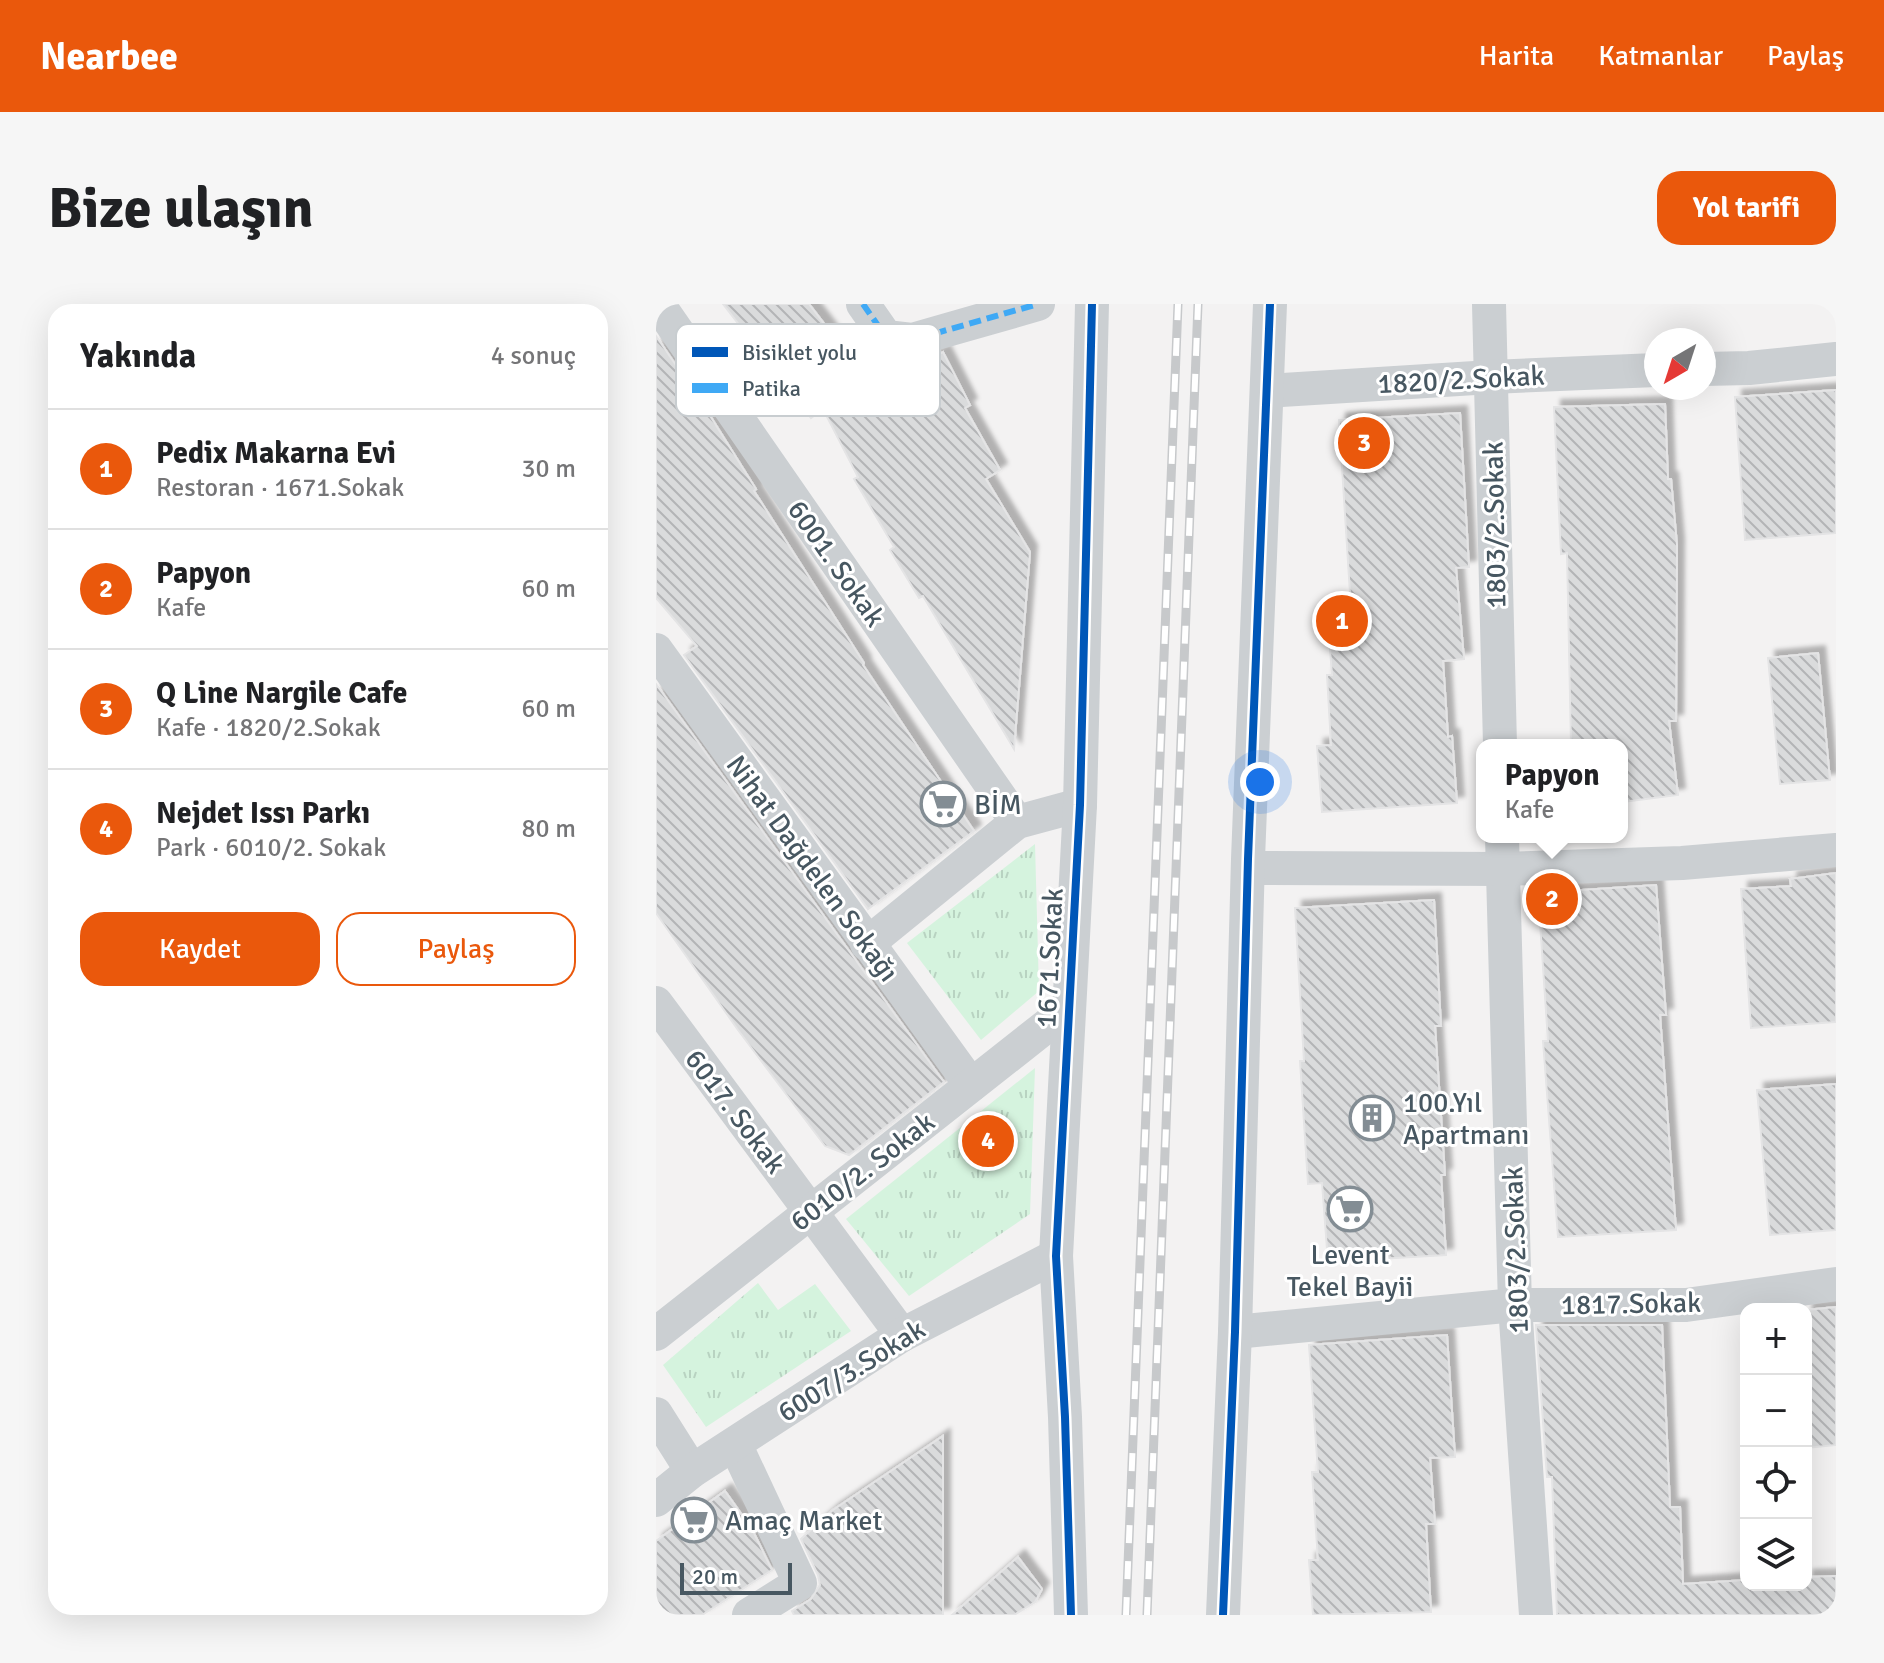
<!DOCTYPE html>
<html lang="tr">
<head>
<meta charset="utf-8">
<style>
	body { margin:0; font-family:Signika,sans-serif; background:#f6f6f6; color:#202124 }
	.controls { position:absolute; right:24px; bottom:24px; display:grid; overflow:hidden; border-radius:16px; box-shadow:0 8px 32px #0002 }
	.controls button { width:72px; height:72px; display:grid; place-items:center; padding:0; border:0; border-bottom:2px solid #e0e0e0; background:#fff; color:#202124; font:40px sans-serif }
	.compass { position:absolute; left:988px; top:24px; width:72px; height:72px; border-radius:50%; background:#fff; box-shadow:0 8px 32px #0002; rotate:219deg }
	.scale { position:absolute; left:24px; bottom:20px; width:112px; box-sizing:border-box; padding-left:8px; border:4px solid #475761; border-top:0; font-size:22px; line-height:28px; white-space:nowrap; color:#475761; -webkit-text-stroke:6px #fff; paint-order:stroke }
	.you { position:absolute; left:604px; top:478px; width:28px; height:28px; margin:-20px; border:6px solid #fff; border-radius:50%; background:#1a73e8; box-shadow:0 0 0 12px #1a73e833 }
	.badge { display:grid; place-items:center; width:52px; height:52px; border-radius:50%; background:#ea580c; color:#fff; font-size:26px; font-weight:700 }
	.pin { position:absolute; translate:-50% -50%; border:4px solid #fff; box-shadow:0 2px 8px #0006 }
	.popup { position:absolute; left:820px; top:435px; width:152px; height:104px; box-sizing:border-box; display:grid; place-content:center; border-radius:16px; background:#fff; filter:drop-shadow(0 2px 6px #0005); font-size:26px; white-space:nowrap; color:#757577 }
	.popup b { font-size:30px; color:#202124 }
	.popup::after { content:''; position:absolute; left:50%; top:100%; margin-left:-16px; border:16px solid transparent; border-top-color:#fff }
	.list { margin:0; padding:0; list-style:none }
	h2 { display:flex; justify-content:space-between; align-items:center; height:104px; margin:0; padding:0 32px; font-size:34px }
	h2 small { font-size:26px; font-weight:400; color:#757577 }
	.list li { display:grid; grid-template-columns:52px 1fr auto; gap:24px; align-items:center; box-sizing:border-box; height:120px; padding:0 32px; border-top:2px solid #e0e0e0 }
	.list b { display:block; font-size:30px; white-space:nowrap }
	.list p { margin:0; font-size:26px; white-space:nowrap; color:#757577 }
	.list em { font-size:26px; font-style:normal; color:#757577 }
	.actions { display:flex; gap:16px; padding:24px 32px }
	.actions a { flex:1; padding:18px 0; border:2px solid #ea580c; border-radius:24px; text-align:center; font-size:28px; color:#ea580c }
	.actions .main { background:#ea580c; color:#fff }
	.icon { flex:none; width:44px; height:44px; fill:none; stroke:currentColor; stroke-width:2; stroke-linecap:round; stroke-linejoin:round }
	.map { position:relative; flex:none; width:1180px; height:1311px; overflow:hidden; border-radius:24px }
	header { display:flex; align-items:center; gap:48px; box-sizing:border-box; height:112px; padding:0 40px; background:#ea580c; color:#fff }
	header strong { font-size:38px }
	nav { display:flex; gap:44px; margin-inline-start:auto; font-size:28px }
	.intro { display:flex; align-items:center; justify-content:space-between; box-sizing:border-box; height:192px; padding:0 48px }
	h1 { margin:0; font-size:56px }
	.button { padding:20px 36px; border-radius:24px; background:#ea580c; color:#fff; font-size:28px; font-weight:700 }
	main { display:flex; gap:48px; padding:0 48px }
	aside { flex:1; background:#fff; border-radius:24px; box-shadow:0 8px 32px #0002 }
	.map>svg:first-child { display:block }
</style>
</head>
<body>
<header>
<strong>Nearbee</strong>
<nav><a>Harita</a><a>Katmanlar</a><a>Paylaş</a></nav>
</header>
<div class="intro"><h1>Bize ulaşın</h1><a class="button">Yol tarifi</a></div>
<main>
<aside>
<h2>Yakında<small>4 sonuç</small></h2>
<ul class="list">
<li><span class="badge">1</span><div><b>Pedix Makarna Evi</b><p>Restoran · 1671.Sokak</p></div><em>30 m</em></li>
<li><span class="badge">2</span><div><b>Papyon</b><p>Kafe</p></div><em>60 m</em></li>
<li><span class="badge">3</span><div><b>Q Line Nargile Cafe</b><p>Kafe · 1820/2.Sokak</p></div><em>60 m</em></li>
<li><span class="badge">4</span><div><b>Nejdet Issı Parkı</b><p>Park · 6010/2. Sokak</p></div><em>80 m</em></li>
</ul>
<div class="actions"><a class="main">Kaydet</a><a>Paylaş</a></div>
</aside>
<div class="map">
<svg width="1180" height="1311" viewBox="0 0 1180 1311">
	<defs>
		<pattern id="park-tufts" width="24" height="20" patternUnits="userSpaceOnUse" patternTransform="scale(2)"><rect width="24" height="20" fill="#d5f3de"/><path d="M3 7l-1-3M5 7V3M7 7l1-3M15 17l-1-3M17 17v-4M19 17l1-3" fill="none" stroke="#b8d2c1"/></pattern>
		<pattern id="building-back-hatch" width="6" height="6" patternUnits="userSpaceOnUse" patternTransform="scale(2)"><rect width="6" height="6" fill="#dadbdc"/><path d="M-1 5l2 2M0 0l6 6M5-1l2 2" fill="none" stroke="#b3b4b6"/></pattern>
		<filter id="shadow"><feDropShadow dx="7" dy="-7" stdDeviation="2" flood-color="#0004"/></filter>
	</defs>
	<rect width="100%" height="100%" fill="#f3f2f2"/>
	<!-- park -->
	<g fill="url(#park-tufts)">
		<path d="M379 540 383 687 325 736 251 639Z"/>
		<path d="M379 764 374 910 253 992 190 915Z"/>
		<path d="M102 979 122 1006 159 980 195 1027 50 1123 7 1061Z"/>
	</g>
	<!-- building -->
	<g fill="url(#building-back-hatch)" stroke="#e4e4e5" stroke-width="2" filter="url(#shadow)">
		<path d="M67 0H153L217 83 287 48 314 101 309 104 344 166 330 175 374 248 358 445 267 292 263 294 234 246 238 243 198 175 202 173 167 105 155 114Z"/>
		<path d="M0 32 48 102 100 185 98 187 208 359 207 361 318 527 212 605 28 351 41 342 0 294Z"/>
		<path d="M1180 86V229L1089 236 1079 93Z"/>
		<path d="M1009 100 1012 175H1015L1021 241 1020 417H1013L1022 491 966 498V441H915L911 249 905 250 898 103Z"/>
		<path d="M804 109 813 263 800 264 808 355 787 357 792 433 796 432 801 499 666 508 661 442 675 441 671 371H676L671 307 695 305 683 116Z"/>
		<path d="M1162 349 1174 476 1124 480 1112 354Z"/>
		<path d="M0 380 288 778 193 851 169 842 82 726 0 609Z"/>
		<path d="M1180 569V718L1095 724 1085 585 1135 582 1134 575Z"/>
		<path d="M1000 581 1010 711H1004L1020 926 902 933 887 737H892L882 589Z"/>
		<path d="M778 596 785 722H779L789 871H785L790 951 672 958 666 879 652 880 644 757H648L639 604Z"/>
		<path d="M1180 780V926L1114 931 1101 786Z"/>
		<path d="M1180 1003V1141L1150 1144V1006Z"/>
		<path d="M880 1021H1006L1014 1203H1024L1027 1280 1090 1276V1281H1150V1273L1180 1272V1311H901L896 1173H891Z"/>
		<path d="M791 1031 799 1153 774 1154 779 1220H770L775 1308 657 1311 653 1256H662L656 1168H662L653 1041Z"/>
		<path d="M287 1132V1311H138L136 1307 155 1295 164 1281 162 1271 145 1235 177 1206Z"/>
		<path d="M69 1187 96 1225 116 1266 46 1311H0V1237Z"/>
		<path d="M362 1253 386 1285 379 1298 358 1311H296Z"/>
	</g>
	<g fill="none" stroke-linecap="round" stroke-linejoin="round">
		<!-- street -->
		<g stroke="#cbcfd2" stroke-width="34">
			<path d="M2 0 361 518"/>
			<path d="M207 0 230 33 256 36 382 0"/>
			<path d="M833 0 844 441"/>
			<path d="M1048 65 1093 64 1180 55"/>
			<path d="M611 87 835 73 1000 66"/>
			<path d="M0 346 315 781"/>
			<path d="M846 533 859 1001 880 1311"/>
			<path d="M592 564 847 565 1026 559 1180 546"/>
			<path d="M211 640 361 518 424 501"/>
			<path d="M0 699 246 1031"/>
			<path d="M579 1028 859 1001H1030L1180 980"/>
			<path d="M0 1030 412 705"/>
			<path d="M0 1110 36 1167"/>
			<path d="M79 1140 144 1279 93 1311"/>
			<path d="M0 1196 36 1167 246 1031 400 952"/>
			<path d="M415 1311 409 1113 400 952 424 501 436 0"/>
			<path d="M567 1311 579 1028 592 555 614 0"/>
		</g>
		<!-- rail casing -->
		<g stroke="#c7c9cb" stroke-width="9">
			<g id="rail">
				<path d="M470 1311 522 0"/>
				<path d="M491 1311 542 0"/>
			</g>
		</g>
		<!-- rail -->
		<use href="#rail" stroke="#fff" stroke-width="6" stroke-dasharray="18" stroke-linecap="butt"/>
		<!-- quiet -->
		<path stroke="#3fa9f5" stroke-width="6" stroke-dasharray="12 6" stroke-linecap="butt" d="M207 0 230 33 256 36 382 0"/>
		<!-- cycleway casing -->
		<g stroke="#fff" stroke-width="13">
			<g id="cycleway">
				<path d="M415 1311 409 1113 400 952 424 501 436 0"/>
				<path d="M567 1311 579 1028 592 555 614 0"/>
			</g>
		</g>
		<!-- cycleway -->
		<use href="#cycleway" stroke="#0057b8" stroke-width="8"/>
	</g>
	<!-- icons -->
	<defs>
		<g id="supermarket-ring" transform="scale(2.3)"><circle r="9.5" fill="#fff" stroke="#838d94" stroke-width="1.5"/><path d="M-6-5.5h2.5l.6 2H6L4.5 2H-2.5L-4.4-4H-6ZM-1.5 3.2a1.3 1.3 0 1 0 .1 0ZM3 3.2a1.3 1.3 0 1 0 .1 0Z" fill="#838d94"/></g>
		<g id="building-ring" transform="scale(2.3)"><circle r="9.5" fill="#fff" stroke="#838d94" stroke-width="1.5"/><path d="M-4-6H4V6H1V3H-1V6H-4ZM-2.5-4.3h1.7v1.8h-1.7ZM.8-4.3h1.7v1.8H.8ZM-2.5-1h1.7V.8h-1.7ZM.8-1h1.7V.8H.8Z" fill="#838d94"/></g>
	</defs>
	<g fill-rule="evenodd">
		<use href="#supermarket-ring" x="287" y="500"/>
		<use href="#building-ring" x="716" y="814"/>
		<use href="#supermarket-ring" x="694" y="905"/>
		<use href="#supermarket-ring" x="38" y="1216"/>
	</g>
	<g text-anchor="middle" stroke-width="6" stroke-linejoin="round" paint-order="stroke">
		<!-- street labels -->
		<g font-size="28" fill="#475761" stroke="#fff">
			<text transform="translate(805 75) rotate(-3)" y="10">1820/2.Sokak</text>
			<text transform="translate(838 221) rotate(-91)" y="10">1803/2.Sokak</text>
			<text transform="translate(181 259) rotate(55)" y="10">6001. Sokak</text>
			<text transform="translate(157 564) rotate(54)" y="10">Nihat Dağdelen Sokağı</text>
			<text transform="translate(393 654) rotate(-87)" y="10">1671.Sokak</text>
			<text transform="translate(80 807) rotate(53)" y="10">6017. Sokak</text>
			<text transform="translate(206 867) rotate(-38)" y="10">6010/2. Sokak</text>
			<text transform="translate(859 946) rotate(-92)" y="10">1803/2.Sokak</text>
			<text transform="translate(975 999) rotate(-1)" y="10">1817.Sokak</text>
			<text transform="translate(195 1066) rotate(-32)" y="10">6007/3.Sokak</text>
		</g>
		<!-- poi labels -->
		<g font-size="28" fill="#475761" stroke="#fff" text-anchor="start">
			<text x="318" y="510">BİM</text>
			<text x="747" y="808">100.Yıl<tspan x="747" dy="32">Apartmanı</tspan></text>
			<text x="694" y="960" text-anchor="middle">Levent<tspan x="694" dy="32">Tekel Bayii</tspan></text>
			<text x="69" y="1226">Amaç Market</text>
		</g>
	</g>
	<!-- legend -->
	<rect x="20" y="20" width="264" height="92" rx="12" fill="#fff" stroke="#c8cdd0" stroke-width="2"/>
	<rect x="36" y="43" width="36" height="10" fill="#0057b8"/>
	<rect x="36" y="79" width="36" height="10" fill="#3fa9f5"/>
	<g font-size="22" fill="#475761">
		<text x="86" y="56">Bisiklet yolu</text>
		<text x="86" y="92">Patika</text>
	</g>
</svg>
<div class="controls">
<button>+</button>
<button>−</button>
<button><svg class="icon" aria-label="locate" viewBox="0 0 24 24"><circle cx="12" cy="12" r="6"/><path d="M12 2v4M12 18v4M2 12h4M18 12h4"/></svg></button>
<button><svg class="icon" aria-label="layers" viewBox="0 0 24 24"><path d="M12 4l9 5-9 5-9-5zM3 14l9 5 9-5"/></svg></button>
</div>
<svg class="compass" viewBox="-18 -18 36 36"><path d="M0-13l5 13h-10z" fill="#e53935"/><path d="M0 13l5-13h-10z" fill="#757577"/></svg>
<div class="scale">20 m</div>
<div class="you"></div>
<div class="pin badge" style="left:686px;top:317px">1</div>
<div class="pin badge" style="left:896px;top:595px">2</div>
<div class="popup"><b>Papyon</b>Kafe</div>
<div class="pin badge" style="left:708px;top:139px">3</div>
<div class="pin badge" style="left:332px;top:837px">4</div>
</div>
</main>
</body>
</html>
